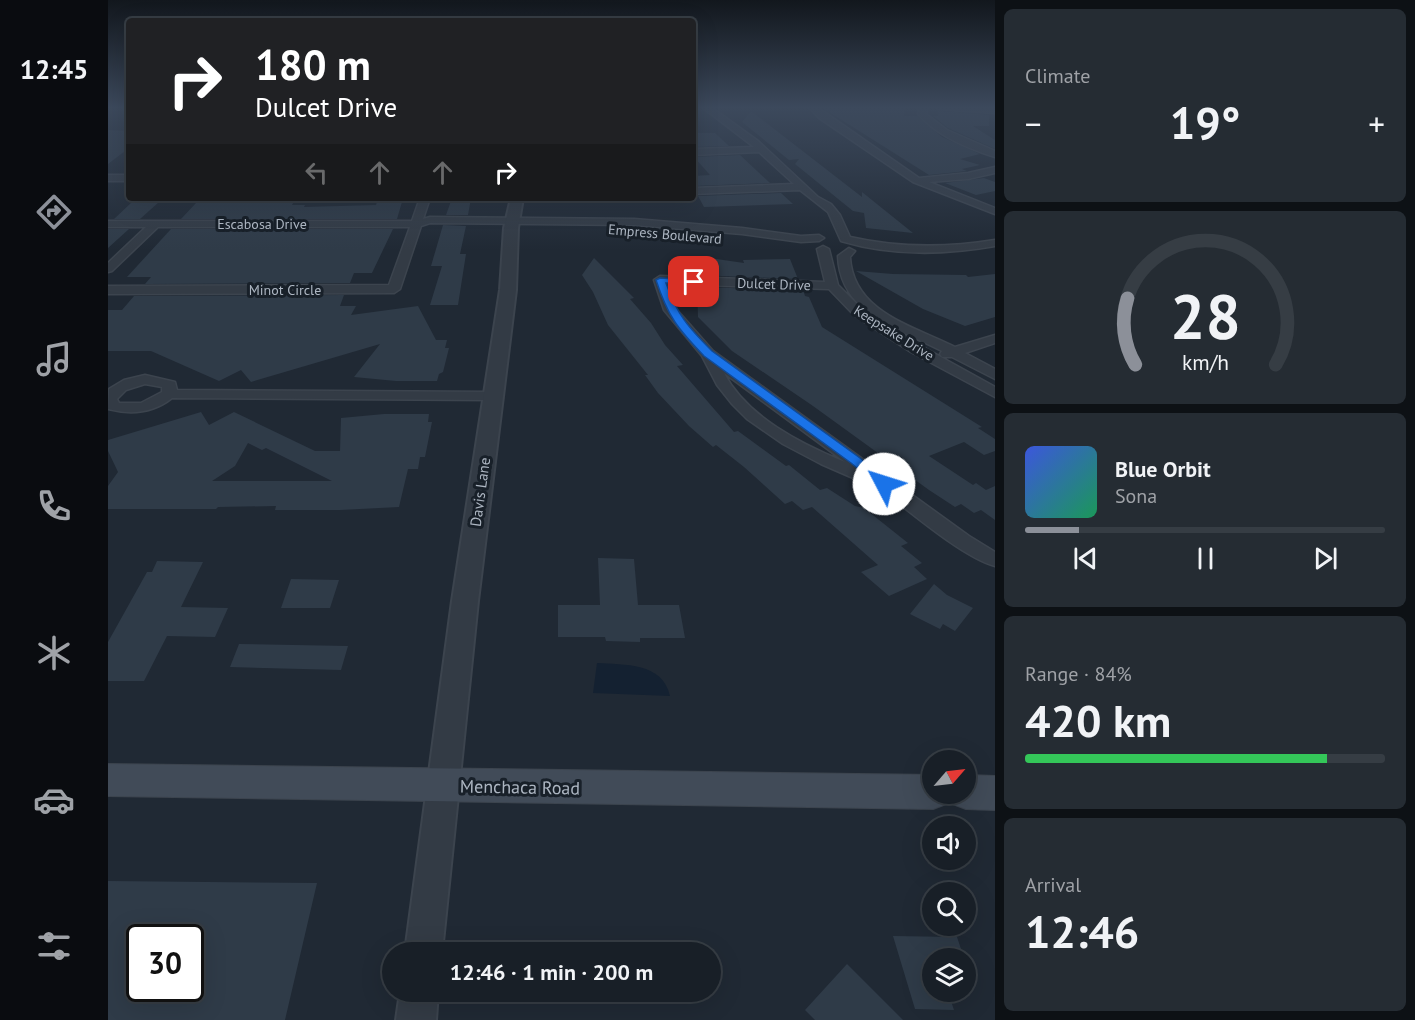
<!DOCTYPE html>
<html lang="en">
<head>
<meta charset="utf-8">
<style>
	:root { --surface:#181f27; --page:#252c33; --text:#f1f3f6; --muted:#9fa2a7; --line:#363d44; --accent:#8c9099 }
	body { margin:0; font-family:"PT Sans",sans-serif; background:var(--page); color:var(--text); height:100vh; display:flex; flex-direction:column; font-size:22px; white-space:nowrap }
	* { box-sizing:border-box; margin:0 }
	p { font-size:20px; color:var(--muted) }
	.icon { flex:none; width:33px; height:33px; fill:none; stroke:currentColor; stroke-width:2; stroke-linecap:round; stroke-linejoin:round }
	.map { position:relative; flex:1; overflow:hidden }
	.sheet { display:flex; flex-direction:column; gap:9px; padding:9px; background:#0d1115; width:420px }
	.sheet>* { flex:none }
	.top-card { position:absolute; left:18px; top:18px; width:570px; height:183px; border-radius:6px; box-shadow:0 6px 24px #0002,0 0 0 2px var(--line); background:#202124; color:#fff; overflow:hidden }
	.needle { width:39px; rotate:62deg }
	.fabs { position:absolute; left:814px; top:750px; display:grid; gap:12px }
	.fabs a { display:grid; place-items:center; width:54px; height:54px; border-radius:50%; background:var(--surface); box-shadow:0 6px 24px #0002,0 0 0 2px var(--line); font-size:30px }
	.speed { position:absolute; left:18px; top:924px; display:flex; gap:12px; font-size:30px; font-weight:700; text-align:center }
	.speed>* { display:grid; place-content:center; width:78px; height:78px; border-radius:50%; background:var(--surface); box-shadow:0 6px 24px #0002,0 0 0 2px var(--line); line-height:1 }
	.speed .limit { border:3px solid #111; border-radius:9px; background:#fff; color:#111 }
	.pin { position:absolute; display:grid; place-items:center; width:51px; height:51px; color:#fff; margin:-26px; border-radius:12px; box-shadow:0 3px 9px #0006 }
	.me { position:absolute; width:66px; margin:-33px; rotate:310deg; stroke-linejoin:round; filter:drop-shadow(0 0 4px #0008) }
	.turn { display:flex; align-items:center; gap:21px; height:126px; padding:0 30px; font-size:27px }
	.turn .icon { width:78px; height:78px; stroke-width:2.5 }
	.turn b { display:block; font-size:42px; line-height:51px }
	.lanes { display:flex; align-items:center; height:57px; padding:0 30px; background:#0003; justify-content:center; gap:30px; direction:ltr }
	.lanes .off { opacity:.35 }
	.big { font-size:45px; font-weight:700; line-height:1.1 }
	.sheet .widget { flex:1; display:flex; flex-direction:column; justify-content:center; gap:9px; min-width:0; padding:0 21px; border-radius:9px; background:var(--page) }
	.sheet .dial { align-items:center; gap:0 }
	.dial svg { height:156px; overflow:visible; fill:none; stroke:var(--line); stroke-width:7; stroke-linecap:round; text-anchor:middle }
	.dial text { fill:var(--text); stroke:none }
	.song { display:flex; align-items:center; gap:18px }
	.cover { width:72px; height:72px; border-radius:9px; background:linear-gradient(135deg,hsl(230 70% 55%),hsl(150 70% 35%)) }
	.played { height:6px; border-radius:3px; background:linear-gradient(90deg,var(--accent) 15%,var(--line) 15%) }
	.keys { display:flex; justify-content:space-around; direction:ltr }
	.heat { display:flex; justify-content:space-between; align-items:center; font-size:33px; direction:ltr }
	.charge { height:9px; border-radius:4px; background:linear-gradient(90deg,#34c759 84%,var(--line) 0) }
	.trip { position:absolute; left:274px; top:942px; width:339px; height:60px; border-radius:30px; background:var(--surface); box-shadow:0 6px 24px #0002,0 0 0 2px var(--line); font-weight:700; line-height:60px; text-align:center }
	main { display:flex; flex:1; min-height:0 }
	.dock { display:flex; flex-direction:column; width:108px; justify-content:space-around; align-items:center; background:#0a0c10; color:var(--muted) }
	.dock .icon { width:42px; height:42px }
	.dock .selected { color:var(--accent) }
	.dock b { font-size:27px; color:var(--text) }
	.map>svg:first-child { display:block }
	.water { fill:#142131 }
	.building { fill:#2f3b48; fill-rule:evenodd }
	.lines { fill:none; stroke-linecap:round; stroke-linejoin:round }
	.minor-casing { stroke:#3c444e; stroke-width:3 }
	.tertiary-casing { stroke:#3c444e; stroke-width:4 }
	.secondary-casing { stroke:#3c444e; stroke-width:2 }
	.minor { fill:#333b45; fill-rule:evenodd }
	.tertiary { fill:#333b45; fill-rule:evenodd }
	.secondary { fill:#414b58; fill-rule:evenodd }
	.route { fill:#1a73e8; stroke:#114b97; stroke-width:1.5 }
	.labels { text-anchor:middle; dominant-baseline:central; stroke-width:6; stroke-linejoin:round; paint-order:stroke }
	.far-street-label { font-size:14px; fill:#adb6c2; stroke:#182029 }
	.street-label { font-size:15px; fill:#adb6c2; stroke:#182029 }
	.near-street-label { font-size:18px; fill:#adb6c2; stroke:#182029 }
</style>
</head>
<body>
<main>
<nav class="dock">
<b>12:45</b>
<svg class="icon selected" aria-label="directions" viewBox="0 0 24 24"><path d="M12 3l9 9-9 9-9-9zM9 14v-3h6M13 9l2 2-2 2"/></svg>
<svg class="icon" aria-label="music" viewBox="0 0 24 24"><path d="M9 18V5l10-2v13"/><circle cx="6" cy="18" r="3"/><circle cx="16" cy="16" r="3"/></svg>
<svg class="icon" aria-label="phone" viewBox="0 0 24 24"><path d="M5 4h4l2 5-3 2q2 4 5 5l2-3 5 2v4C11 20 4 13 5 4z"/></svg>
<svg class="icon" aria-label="climate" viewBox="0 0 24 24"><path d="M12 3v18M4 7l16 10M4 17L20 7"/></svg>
<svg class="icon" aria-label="car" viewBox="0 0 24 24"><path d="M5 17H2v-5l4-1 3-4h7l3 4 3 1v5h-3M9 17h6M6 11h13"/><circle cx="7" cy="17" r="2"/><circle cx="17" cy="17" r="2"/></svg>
<svg class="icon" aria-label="filters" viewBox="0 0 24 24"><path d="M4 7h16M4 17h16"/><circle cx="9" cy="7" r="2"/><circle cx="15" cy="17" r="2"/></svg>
</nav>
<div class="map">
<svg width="887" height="1020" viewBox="0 0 887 1020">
	<rect width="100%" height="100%" fill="#202934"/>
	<path class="water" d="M489,663C516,665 555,662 562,696L485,693Z"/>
	<path class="building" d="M713,107H797L796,116H809L834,137L872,154L852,159L872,165L854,169L859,171L821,175Z
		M643,111L754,197V192L805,233L758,228L756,213L745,211L687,164L691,159L681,160L634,122Z
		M830,111L881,115V126H865L887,140V149L840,128L825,116H830Z
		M0,130L21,131V148L0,164Z
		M585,133H607L621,146L585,147Z
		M632,155L662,183L585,186V176L602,175L586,157Z
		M876,178L887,182V191L868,195L837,183Z
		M673,193L685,204L596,207L590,196Z
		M344,198H363L360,215H338Z
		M24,202H51L32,219H6Z
		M177,202L185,203L184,205H197L196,207L268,205L269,202H294L289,219H73L88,203Z
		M335,225L358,226L352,254H358L350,305H322L334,266H323Z
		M0,229H21L0,248Z
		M63,229H285L264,273H246L242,283L37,284L43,277H19Z
		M588,256L636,263L635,260L682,259L690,279L589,275Z
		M486,258L526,298L522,299L543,323L557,345L575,365L569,366L626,432L630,431L678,466L681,465L712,490L719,488L747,506L756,508L800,543L793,546L814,563L806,567L819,579L781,596L753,572L770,565L704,507L695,510L684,501L677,504L636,467L608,445L605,447L581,426L550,393L537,375H540L500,325L485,292L474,275Z
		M748,271L785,274L858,275L860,277L887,274V317L857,326L815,309Z
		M589,287L695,290L697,296L701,297L714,327L874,427L870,428L887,439V451L876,455L856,442L821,456L865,485L868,483L878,490L887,486V520L873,510L866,513L853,504L847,507L821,490L705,406L624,351L590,317Z
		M236,295L232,306H248L243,315L310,306L328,340H339L337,348H341L335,372L331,374L329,381H288L246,377L272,344L143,382L133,370L111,381L43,351H0V310H14L26,296Z
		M93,412L101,425L126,412L207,451H232L233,418L276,414H321L320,422H324L317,457H312L310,469H300L291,507L232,510H167L168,506L110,507L108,509H0V486L10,472L0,451V440ZM140,443L154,450L158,448L224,481H104L127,466Z
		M490,558L526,559L530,605H571L577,638H532V642L498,641L497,637H450V605H492Z
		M49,561L95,562L73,607L120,608L107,637L59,636L36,681H0V642L39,572H44Z
		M183,579L231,580L222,608H173Z
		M826,584L839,595L865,608L847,631L835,624L832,629L802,614Z
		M131,644L240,646L233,670L122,667Z
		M0,881L209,883L177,1020H0ZM32,938H82V988H32Z
		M785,936L849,937L856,958H825V992H840L846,1010L807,1009Z
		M739,964L795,1020H707L697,1010Z"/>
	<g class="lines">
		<defs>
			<path id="minor" d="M594,107H603L650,141L710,197L723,204L732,215L742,237C790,248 838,248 887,240V246C837,255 783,256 733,241L720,212L692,190L585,194V188L686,184L651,152L585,155V149L646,147Z
				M701,107H709L811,178L860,173L887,167V173L860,179L821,182L887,208V214L805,182L711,118Z
				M812,107H820L818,114L839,130L887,151V157C861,149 828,135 810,114Z
				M827,107L887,109V113L831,109Z
				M0,175H21V181H0Z
				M312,198H322L315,219L322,217L526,219L634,228L693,236L711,235L716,238L711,241L693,242L634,234L526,225L322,223L313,226L292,289L286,293L0,294V286L281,285L302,227H50L4,271L0,272V263L38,227H0V221H304Z
				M715,246L721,249L730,285L755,310L813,346L887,387V397L803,352L747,316L721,289L559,284L568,309L605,351L861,536L887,552V566C853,557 793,504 762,481H752L713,464L675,444L639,419L624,404L609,385L594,356L556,310L546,280L552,276L717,282L709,249ZM616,373L737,462C693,444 639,417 616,373Z
				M741,248L747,251L742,257C745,312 805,326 847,347L887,335V343L857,353L887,369V379L844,357H834L832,354L834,351C790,328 732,314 730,256Z
				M37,375L67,382L69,390L385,392L392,396L385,400L64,398C45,413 23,415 0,409L1,389L16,380ZM37,384L54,387V392L33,403H11L9,399L18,390Z"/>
			<path id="tertiary" d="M403,198H415L410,228L408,290L370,601L334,952H297L344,601L392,290L396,228Z
				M292,992H330L328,1020H288Z"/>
			<path id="secondary" d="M0,764L825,775V794H858V775L887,776V810L858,809L845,804L842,796L838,804L825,809L0,796Z"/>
		</defs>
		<use href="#minor" class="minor-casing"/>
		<use href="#tertiary" class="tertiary-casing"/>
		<use href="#secondary" class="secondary-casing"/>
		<use href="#minor" class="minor"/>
		<use href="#tertiary" class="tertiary"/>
		<use href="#secondary" class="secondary"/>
	</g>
	<linearGradient id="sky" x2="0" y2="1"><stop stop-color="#12171d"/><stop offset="0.43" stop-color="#3c495c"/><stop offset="1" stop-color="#3c495c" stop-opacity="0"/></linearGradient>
	<rect width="887" height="250" fill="url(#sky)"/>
	<path class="route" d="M552,278L589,280L591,282L586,284L558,283C569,315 581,328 604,351L752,458L781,481L783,484L781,487H772L743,463L596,356C570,329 560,317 548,280Z"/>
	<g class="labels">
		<g class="far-street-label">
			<text x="154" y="224">Escabosa Drive</text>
			<text transform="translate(557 234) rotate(5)">Empress Boulevard</text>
			<text transform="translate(666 284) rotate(2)">Dulcet Drive</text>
			<text x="177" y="290">Minot Circle</text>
			<text transform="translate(786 333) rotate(32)">Keepsake Drive</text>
		</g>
		<g class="street-label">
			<text transform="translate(372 492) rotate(-82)">Davis Lane</text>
		</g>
		<g class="near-street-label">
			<text transform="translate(412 787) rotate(1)">Menchaca Road</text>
		</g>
	</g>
</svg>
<div class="fabs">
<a><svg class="needle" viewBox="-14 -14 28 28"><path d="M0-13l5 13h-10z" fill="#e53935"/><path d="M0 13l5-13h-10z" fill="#9fa2a7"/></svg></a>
<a><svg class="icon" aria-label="sound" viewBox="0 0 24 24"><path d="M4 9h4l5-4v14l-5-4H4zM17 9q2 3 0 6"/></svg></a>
<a><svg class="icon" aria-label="search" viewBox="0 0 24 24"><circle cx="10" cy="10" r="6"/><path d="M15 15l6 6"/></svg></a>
<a><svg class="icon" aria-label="layers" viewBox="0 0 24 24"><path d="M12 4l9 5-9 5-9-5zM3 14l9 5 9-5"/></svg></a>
</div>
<div class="speed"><div class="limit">30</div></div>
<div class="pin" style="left:586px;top:282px;background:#d93025"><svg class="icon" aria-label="arrive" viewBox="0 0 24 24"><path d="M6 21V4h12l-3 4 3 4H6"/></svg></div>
<svg class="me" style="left:776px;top:484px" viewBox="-20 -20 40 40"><circle r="19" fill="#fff"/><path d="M0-13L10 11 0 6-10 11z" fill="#1a73e8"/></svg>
<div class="trip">12:46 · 1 min · 200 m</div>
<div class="top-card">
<div class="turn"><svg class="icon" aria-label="right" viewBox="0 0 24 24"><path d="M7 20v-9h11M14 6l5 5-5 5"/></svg><div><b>180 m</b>Dulcet Drive</div></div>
<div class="lanes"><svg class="icon off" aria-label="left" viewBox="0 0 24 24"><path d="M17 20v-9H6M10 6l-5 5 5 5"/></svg><svg class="icon off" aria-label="ahead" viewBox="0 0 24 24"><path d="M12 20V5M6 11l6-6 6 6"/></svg><svg class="icon off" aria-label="ahead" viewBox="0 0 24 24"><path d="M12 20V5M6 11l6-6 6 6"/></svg><svg class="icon" aria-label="right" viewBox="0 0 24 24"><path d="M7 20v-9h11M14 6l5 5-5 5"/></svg></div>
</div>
</div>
<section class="sheet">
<div class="widget"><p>Climate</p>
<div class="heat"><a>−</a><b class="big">19°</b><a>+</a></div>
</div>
<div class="widget dial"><svg viewBox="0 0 100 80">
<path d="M14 69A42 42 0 1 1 86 69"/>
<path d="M14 69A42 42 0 0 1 10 35" stroke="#8c9099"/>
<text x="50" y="56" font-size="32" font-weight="700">28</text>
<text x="50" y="72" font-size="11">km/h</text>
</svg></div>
<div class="widget">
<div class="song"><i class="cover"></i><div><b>Blue Orbit</b><p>Sona</p></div></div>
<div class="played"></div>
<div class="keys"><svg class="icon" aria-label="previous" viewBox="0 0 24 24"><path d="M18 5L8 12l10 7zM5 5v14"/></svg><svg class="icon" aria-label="pause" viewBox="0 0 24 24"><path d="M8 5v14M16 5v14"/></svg><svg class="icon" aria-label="next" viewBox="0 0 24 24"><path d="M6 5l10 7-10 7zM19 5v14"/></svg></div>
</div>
<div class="widget"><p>Range · 84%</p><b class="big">420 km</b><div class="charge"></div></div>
<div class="widget"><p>Arrival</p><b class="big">12:46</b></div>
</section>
</main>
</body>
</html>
